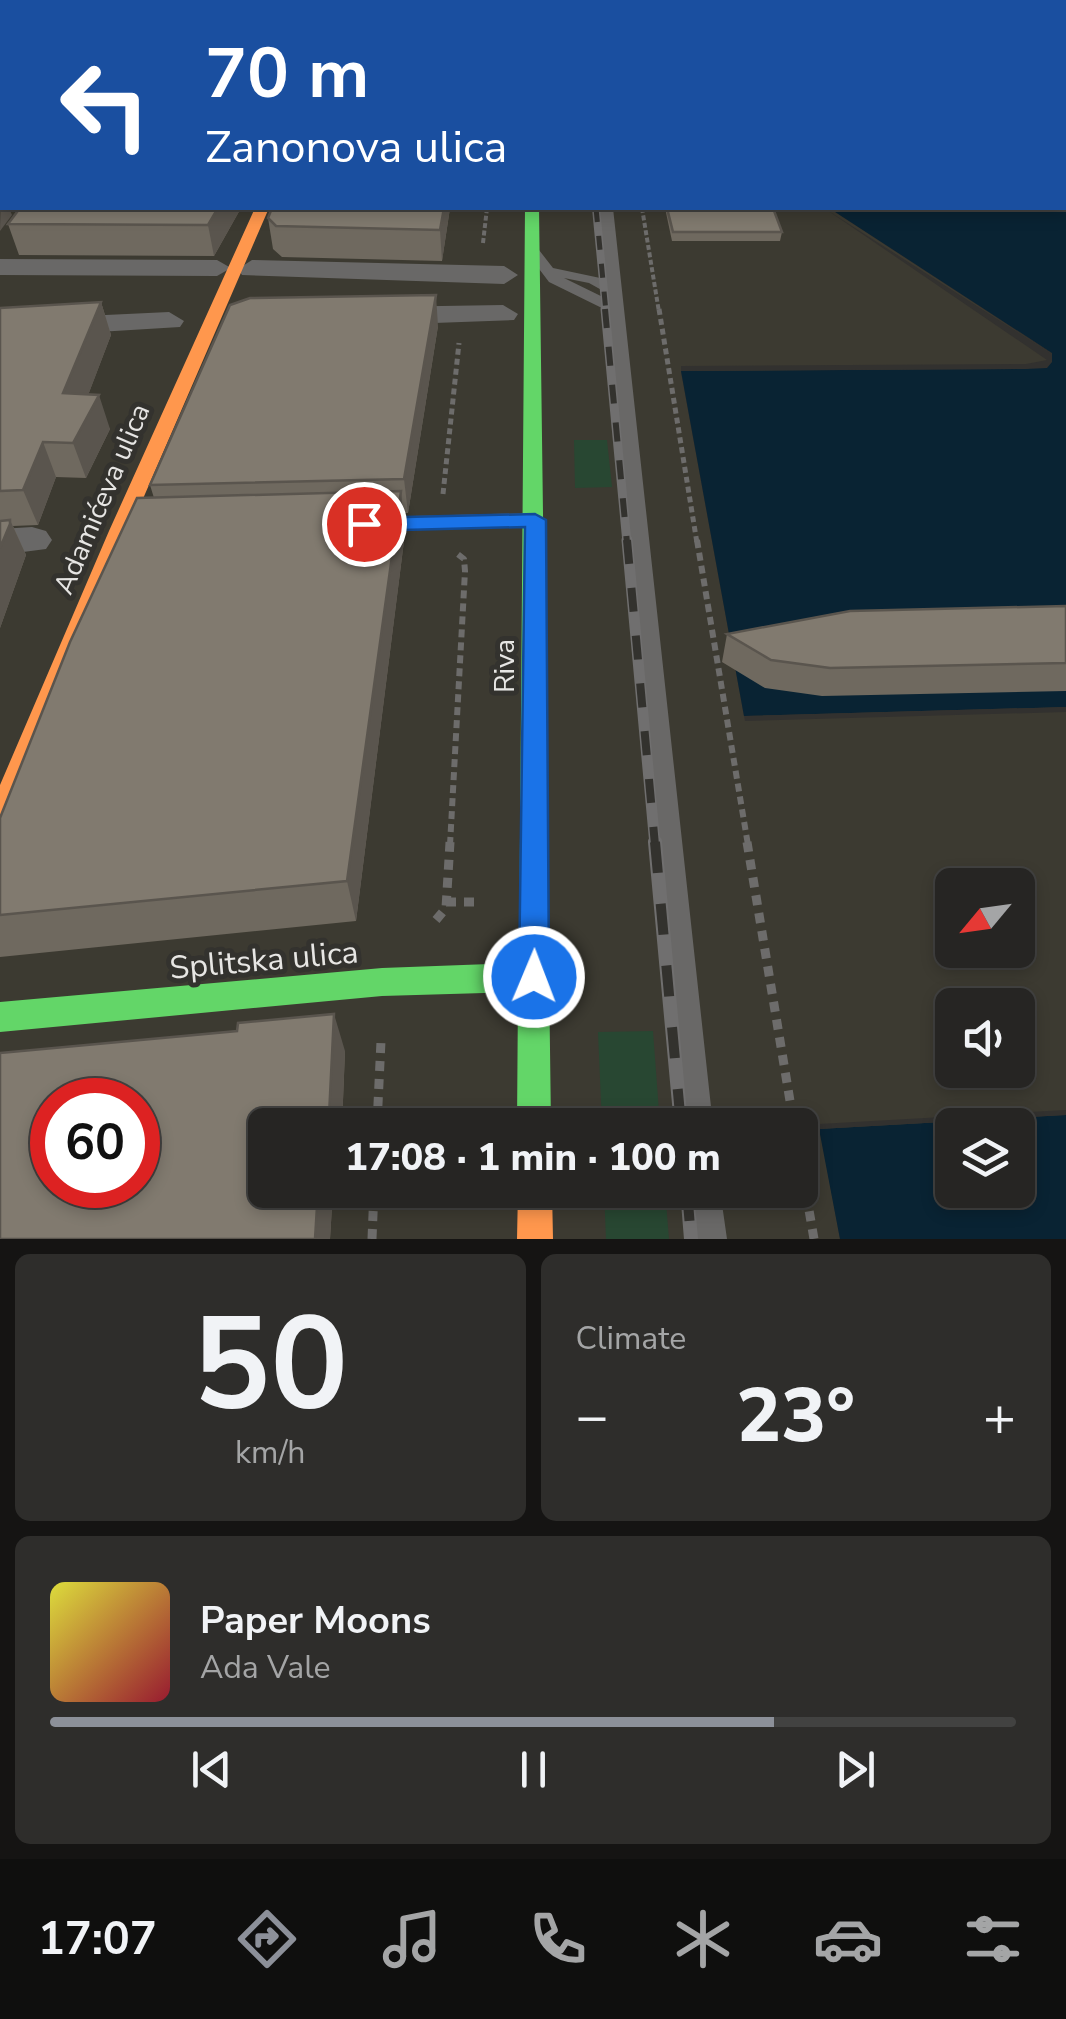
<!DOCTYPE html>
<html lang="en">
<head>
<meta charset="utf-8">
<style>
	:root { --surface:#262523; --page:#2e2d2b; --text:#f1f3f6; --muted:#a4a5a6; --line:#424241; --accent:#8c9099 }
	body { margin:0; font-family:"Nunito Sans",sans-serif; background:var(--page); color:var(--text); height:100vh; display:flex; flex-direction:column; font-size:38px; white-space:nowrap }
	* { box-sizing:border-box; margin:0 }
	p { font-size:32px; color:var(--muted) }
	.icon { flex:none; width:55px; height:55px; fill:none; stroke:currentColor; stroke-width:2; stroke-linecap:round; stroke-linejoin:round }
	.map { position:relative; height:1239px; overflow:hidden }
	.panel { display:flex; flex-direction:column; gap:15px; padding:15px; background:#151413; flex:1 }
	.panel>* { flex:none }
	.top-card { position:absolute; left:0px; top:0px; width:1068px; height:210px; box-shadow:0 5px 15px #0003,0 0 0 2px var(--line); background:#1a4fa0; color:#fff; overflow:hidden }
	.needle { width:65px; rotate:241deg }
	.buttons { position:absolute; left:935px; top:868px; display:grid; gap:20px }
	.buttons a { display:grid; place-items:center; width:100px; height:100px; border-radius:15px; background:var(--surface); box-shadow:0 5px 15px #0003,0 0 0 2px var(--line); font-size:50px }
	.speed { position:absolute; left:30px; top:1078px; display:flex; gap:20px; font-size:50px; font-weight:700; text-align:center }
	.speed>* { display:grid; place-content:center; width:130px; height:130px; border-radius:50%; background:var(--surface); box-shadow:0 5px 15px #0003,0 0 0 2px var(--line); line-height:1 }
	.speed .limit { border:15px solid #d22; background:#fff; color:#111 }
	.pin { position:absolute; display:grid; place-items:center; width:85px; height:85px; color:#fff; margin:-42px; border:5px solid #fff; border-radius:50%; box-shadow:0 2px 10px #0007 }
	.me { position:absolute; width:110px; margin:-55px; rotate:1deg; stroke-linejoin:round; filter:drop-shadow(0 0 8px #0008) }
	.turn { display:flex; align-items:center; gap:35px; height:210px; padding:0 40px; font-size:45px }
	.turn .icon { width:130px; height:130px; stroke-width:2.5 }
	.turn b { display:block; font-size:70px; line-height:85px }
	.big { font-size:75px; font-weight:800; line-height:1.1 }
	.panel .tile { flex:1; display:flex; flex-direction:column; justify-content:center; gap:15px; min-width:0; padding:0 35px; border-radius:15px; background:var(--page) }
	.panel .dial { align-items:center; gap:0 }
	.dial b { font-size:130px; line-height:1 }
	.song { display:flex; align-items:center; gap:30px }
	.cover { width:120px; height:120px; border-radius:15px; background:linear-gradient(135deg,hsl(60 70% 55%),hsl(350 70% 35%)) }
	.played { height:10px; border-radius:5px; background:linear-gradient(90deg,var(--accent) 75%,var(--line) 75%) }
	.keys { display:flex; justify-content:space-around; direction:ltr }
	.heat { display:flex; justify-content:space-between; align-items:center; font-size:55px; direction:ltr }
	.panel .tiles { flex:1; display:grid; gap:15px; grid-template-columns:1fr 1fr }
	.tile:last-child { grid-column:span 2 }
	.trip { position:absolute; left:248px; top:1108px; width:570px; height:100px; border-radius:15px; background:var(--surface); box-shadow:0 5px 15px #0003,0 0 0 2px var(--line); font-weight:800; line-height:100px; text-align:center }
	.menu { display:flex; height:160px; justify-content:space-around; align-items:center; background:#0f0f0e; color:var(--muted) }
	.menu .icon { width:70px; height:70px }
	.menu .active { color:var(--accent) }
	.menu b { font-size:45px; color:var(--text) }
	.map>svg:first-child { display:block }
	.built { fill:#3c3a31; fill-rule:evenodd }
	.green { fill:#284732 }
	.water { fill:#092333; fill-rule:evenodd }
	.pier { fill:#32312f }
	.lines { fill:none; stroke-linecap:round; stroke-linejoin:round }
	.path-far3 { stroke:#6d6c6b; stroke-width:4; stroke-dasharray:5 2.5; stroke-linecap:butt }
	.path-far2 { stroke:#6d6c6b; stroke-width:5; stroke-dasharray:6 4; stroke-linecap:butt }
	.path-far1 { stroke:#6d6c6b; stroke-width:6; stroke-dasharray:8 5; stroke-linecap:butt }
	.path { stroke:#6d6c6b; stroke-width:9; stroke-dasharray:10 8; stroke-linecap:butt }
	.lane { fill:#696867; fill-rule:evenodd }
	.street { fill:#696867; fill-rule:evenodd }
	.fast { fill:#63d668; fill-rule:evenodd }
	.slow { fill:#ff974d; fill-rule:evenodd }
	.rail-far3-casing { stroke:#706f6f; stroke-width:8 }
	.rail-far2-casing { stroke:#706f6f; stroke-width:9 }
	.rail-far1-casing { stroke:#706f6f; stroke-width:11 }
	.rail-casing { stroke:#706f6f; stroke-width:14 }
	.rail-far3 { stroke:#33322e; stroke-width:5; stroke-dasharray:14; stroke-linecap:butt }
	.rail-far2 { stroke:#33322e; stroke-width:6; stroke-dasharray:19; stroke-linecap:butt }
	.rail-far1 { stroke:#33322e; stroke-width:8; stroke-dasharray:24; stroke-linecap:butt }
	.rail { stroke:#33322e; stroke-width:10; stroke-dasharray:31; stroke-linecap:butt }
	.wall { fill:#6f695f }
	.shaded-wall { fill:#5a554e }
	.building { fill:#817a6f; stroke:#5a554e; stroke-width:2.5; fill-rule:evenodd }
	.route { fill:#1a73e8; stroke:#114b97; stroke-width:2.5 }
	.labels { text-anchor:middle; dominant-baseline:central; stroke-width:10; stroke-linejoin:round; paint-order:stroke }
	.street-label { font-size:28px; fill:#e7e6e4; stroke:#33322e }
	.near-street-label { font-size:32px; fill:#e7e6e4; stroke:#33322e }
</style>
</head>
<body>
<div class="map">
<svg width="1066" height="1239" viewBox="0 0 1066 1239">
	<rect width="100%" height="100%" fill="#32312f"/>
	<path class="built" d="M0,0H545L2,2V208H829L1052,354L1047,368L681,372L744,716L1066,707V1115L820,1130L840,1239H0ZM952,885H1018V950H952ZM952,1005H1018V1070H952ZM52,1100H138V1185H52ZM265,1125H800V1190H265Z"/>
	<path class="green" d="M574,440H607L612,487L575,488Z
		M653,1031L660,1125H602L598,1032Z
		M604,1190H665L669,1239H606Z"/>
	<path class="water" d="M1066,75V707L744,716L681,371L1026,369L1052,362V353L829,208H1065Z
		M1066,1115V1239H840L819,1129ZM952,1125H1018V1190H952Z"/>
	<path class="pier" d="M824,208L1052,354V362L1047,368L1026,369L681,371V366L1026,364L1047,360Z
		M1066,707V712L745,721L744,716Z
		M1066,1110V1115L819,1129V1124Z"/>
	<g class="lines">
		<path class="path-far3" d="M642,208L659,312
			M483,243L487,208"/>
		<path class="path-far2" d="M659,309L697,543
			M443,494L459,343"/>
		<path class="path-far1" d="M697,540L748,845
			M450,845L465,571L464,559L455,552"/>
		<path class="path" d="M747,842L794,1125
			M446,902H475
			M436,920L446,908L450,842
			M377,1125L381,1041
			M800,1158L814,1239
			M372,1239L374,1190"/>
		<path class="lane" d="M1065,57H1066V63H1065Z
			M599,208H613L713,1125H679L608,311L549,282L527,253L539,250L553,268L605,279ZM564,278L589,283L607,293V299Z
			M535,513L545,520L542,525L374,531L364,524L374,517Z
			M686,1190H720L727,1239H691Z"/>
		<path class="street" d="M1065,30H1066V42H1065Z
			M0,259L217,260L231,268L217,276L0,275Z
			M252,260L504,266L518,275L504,284L242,275L238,269Z
			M503,305L518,314L514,320L379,325L364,316L379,307Z
			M169,312L184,321L180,327L0,338V320Z
			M32,527L46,531L52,540L46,549L0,555V529Z"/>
		<path class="fast" d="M525,208H539L551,1125H517L518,992L382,996L0,1032V1002L382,968L519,963Z"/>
		<path class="slow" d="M255,208H269L129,531L13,816L9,824L0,827V785L109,531Z
			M518,1190H552L553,1239H517Z"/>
		<defs>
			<path id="rail-far3" d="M596,208L606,312"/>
			<path id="rail-far2" d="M605,309L627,543"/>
			<path id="rail-far1" d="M627,540L655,845"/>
			<path id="rail" d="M655,842L681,1125
				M687,1190L691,1239"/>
		</defs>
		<use href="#rail-far3" class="rail-far3-casing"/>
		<use href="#rail-far2" class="rail-far2-casing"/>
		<use href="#rail-far1" class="rail-far1-casing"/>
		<use href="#rail" class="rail-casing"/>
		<use href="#rail-far3" class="rail-far3"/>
		<use href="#rail-far2" class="rail-far2"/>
		<use href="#rail-far1" class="rail-far1"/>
		<use href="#rail" class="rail"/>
	</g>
	<path class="wall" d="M20,208H241L214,256L19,255L8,224Z
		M272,208H450L442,261L282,257L273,249L268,218Z
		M665,208H773L782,232L780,241H672Z
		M101,302L111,335L88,395L110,429L86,478L56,477L38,525L13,526L26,555L0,628V308Z
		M438,326L408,513H403L405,533L356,921L0,957V818L154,498L150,485Z
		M1066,606V691L822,696L765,688L722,662L727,634Z
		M345,1051L342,1125H265V1190H333L330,1239L3,1053Z"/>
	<path class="shaded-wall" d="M2,140V181L0,184V143Z
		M1,185L2,189V208H9L12,215L0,231Z
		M218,208H241L214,256L208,225Z
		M444,208H450L442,261L440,230Z
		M436,295L438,326L408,513L404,479Z
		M101,302L111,335L76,427L63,393Z
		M99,395L110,429L86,478L73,443Z
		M43,442L56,477L38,525L23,490Z
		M401,491L405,533L356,921L347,881Z
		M10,520L26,555L0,628V548Z
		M334,1014L345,1051L342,1125H332L329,1116Z
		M318,1190H333L330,1239H315Z"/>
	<path class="building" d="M0,0H477V2H2V140L0,143Z
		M554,0H1066V8L1065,2H554Z
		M20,208H218L208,225L8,224Z
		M272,208H444L440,230L276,226L268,218Z
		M667,208H773L782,232H673Z
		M436,295L404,479L150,485L230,305L250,298Z
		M101,302L63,393L99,395L73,443L43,442L23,490L0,491V308Z
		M401,491L347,881L0,915V818L70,642L137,498Z
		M10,520V524L0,548V521Z
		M1066,606V663L830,668L771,660L727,634L850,611Z
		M334,1014L329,1116L323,1117V1125H265V1190H318L315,1239H0V1053L237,1031L238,1023ZM52,1100H138V1185H52Z"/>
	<path class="route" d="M535,514L546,520L549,977L545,987L534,991L523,987L519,977L525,527L364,531L354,524L364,518Z"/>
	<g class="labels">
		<g class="street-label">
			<text transform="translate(102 499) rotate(-67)">Adamićeva ulica</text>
			<text transform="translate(505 666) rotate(-90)">Riva</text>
		</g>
		<g class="near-street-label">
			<text transform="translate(264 960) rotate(-5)">Splitska ulica</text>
		</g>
	</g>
</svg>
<div class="buttons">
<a><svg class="needle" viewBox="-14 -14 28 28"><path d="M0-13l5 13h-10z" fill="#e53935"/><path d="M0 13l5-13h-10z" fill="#a4a5a6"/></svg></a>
<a><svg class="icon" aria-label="sound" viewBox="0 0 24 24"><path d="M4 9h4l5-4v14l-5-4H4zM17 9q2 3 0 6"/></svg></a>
<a><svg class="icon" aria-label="layers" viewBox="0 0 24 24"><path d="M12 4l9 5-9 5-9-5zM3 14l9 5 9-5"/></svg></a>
</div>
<div class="speed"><div class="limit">60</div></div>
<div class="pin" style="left:364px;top:524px;background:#d93025"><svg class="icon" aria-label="arrive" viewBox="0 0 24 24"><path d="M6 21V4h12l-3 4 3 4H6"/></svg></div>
<svg class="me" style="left:534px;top:977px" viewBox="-20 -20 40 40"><circle r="17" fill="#1a73e8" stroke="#fff" stroke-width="3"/><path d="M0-11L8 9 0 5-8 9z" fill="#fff"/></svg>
<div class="trip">17:08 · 1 min · 100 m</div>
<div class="top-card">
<div class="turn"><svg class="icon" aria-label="left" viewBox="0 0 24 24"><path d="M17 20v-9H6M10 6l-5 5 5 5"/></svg><div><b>70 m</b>Zanonova ulica</div></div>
</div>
</div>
<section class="panel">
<div class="tiles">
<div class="tile dial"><b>50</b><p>km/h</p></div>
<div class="tile"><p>Climate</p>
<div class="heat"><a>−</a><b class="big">23°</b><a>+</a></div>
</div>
<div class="tile">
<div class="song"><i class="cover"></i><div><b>Paper Moons</b><p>Ada Vale</p></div></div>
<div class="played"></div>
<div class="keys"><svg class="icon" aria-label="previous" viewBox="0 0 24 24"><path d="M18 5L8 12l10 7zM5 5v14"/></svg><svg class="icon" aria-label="pause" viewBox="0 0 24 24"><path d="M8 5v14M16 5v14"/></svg><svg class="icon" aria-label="next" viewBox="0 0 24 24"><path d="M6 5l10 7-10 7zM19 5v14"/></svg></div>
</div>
</div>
</section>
<nav class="menu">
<b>17:07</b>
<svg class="icon active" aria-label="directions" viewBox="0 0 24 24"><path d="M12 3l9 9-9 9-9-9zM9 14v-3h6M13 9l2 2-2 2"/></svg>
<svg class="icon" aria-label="music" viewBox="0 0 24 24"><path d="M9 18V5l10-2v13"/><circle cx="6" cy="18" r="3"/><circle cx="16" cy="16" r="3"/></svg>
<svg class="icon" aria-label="phone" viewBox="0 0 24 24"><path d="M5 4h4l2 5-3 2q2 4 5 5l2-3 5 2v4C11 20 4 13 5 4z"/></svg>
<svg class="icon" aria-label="climate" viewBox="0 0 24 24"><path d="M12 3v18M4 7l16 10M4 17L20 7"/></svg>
<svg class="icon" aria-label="car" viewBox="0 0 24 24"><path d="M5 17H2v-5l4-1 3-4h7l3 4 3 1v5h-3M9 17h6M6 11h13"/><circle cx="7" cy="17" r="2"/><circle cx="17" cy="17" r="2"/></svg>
<svg class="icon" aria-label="filters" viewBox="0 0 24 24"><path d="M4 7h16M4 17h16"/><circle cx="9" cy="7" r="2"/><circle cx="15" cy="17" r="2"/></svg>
</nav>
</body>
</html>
